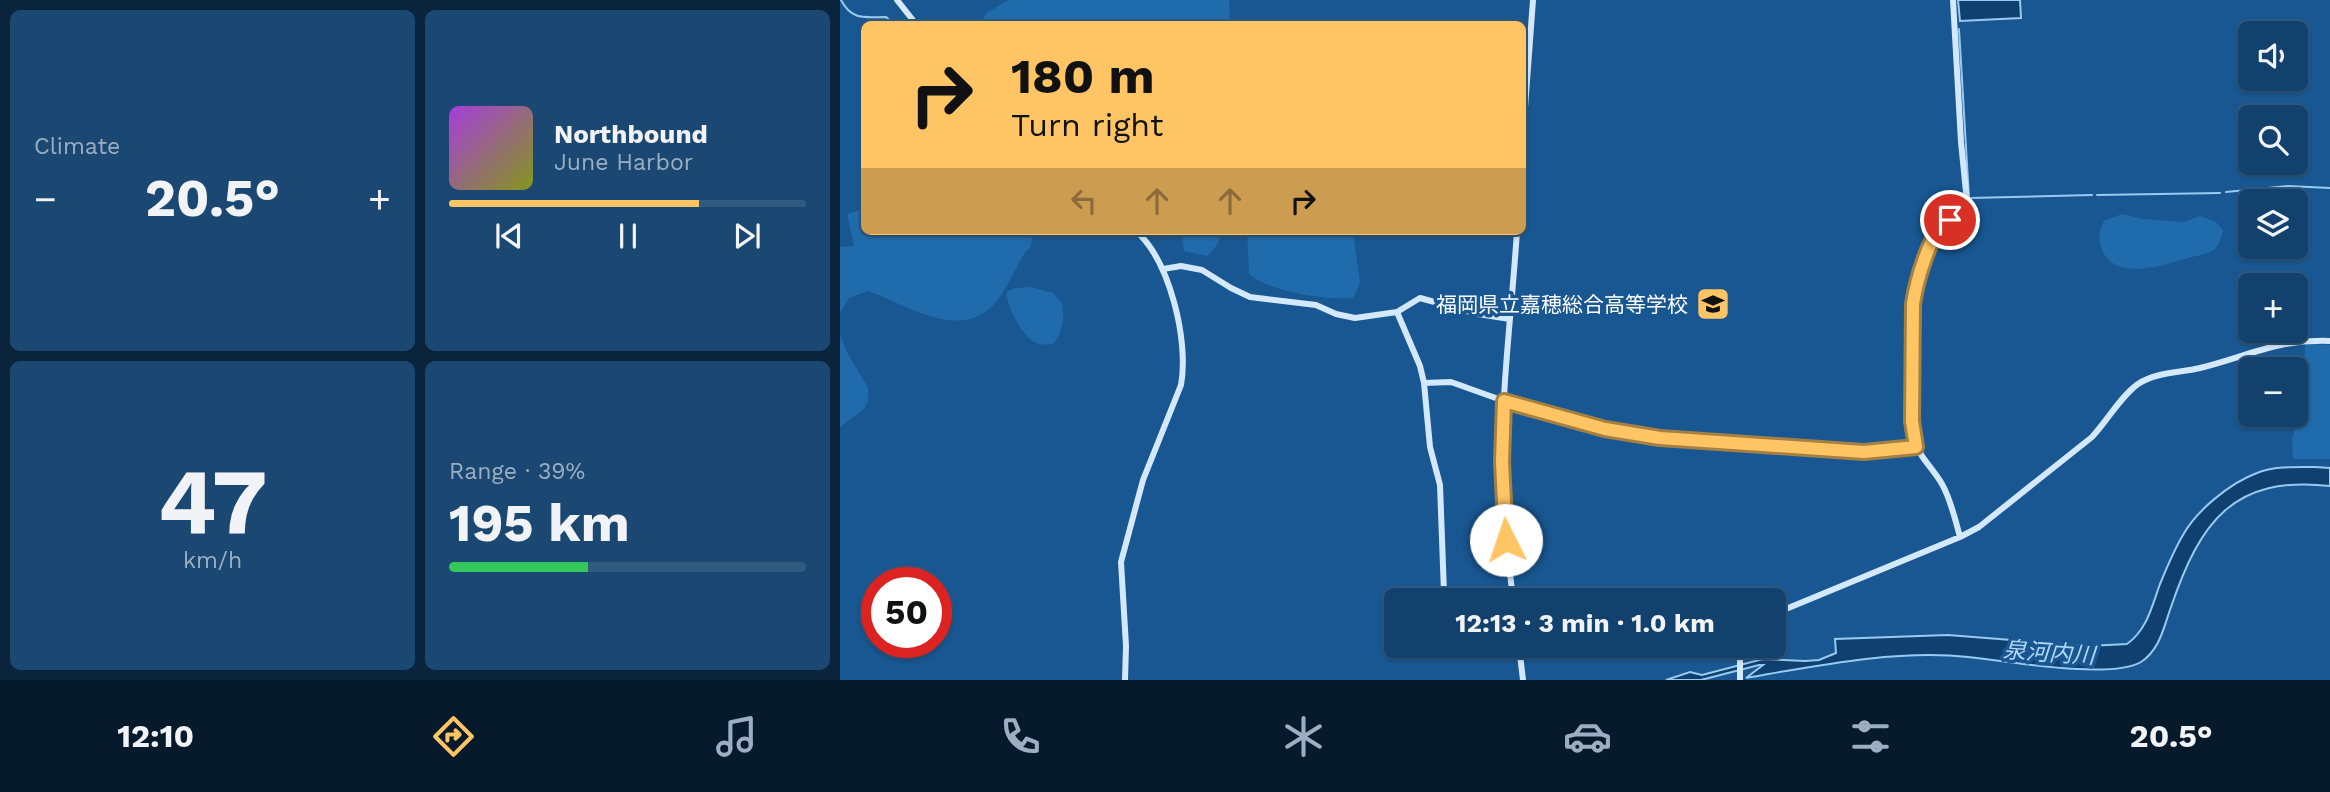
<!DOCTYPE html>
<html lang="en">
<head>
<meta charset="utf-8">
<style>
	:root { --surface:#12416d; --page:#1b4872; --text:#f1f3f6; --muted:#9cafc2; --line:#315a80; --accent:#ffc565 }
	body { margin:0; font-family:"Work Sans","Noto Sans JP",sans-serif; background:var(--page); color:var(--text); height:100vh; display:flex; flex-direction:column; font-size:26px; white-space:nowrap }
	* { box-sizing:border-box; margin:0 }
	p { font-size:23px; color:var(--muted) }
	.icon { flex:none; width:38px; height:38px; fill:none; stroke:currentColor; stroke-width:2; stroke-linecap:round; stroke-linejoin:round }
	.map { position:relative; flex:1; overflow:hidden }
	.details { display:flex; flex-direction:column; gap:10px; padding:10px; background:#0a243c; width:840px }
	.details>* { flex:none }
	.hud { position:absolute; left:21px; top:21px; width:665px; height:214px; border-radius:10px; box-shadow:0 2px 5px #0004,0 0 0 2px var(--line); background:#ffc565; color:#111; overflow:hidden }
	.buttons { position:absolute; left:1398px; top:21px; display:grid; gap:14px }
	.buttons a { display:grid; place-items:center; width:70px; height:70px; border-radius:10px; background:var(--surface); box-shadow:0 2px 5px #0004,0 0 0 2px var(--line); font-size:35px }
	.speed { position:absolute; left:21px; top:567px; display:flex; gap:14px; font-size:35px; font-weight:700; text-align:center }
	.speed>* { display:grid; place-content:center; width:91px; height:91px; border-radius:50%; background:var(--surface); box-shadow:0 2px 5px #0004,0 0 0 2px var(--line); line-height:1 }
	.speed .limit { border:10px solid #d22; background:#fff; color:#111 }
	.pin { position:absolute; display:grid; place-items:center; width:60px; height:60px; color:#fff; margin:-30px; border:4px solid #fff; border-radius:50%; box-shadow:0 2px 7px #0007 }
	.me { position:absolute; width:77px; margin:-38px; rotate:356deg; stroke-linejoin:round; filter:drop-shadow(0 0 5px #0008) }
	.turn { display:flex; align-items:center; gap:24px; height:147px; padding:0 35px; font-size:32px }
	.turn .icon { width:91px; height:91px; stroke-width:2.5 }
	.turn b { display:block; font-size:49px; line-height:60px }
	.lanes { display:flex; align-items:center; height:66px; padding:0 35px; background:#0003; justify-content:center; gap:35px; direction:ltr }
	.lanes .off { opacity:.35 }
	.big { font-size:52px; font-weight:700; line-height:1.1 }
	.details .widget { flex:1; display:flex; flex-direction:column; justify-content:center; gap:10px; min-width:0; padding:0 24px; border-radius:10px; background:var(--page) }
	.details .dial { align-items:center; gap:0 }
	.dial b { font-size:91px; line-height:1 }
	.song { display:flex; align-items:center; gap:21px }
	.cover { width:84px; height:84px; border-radius:10px; background:linear-gradient(135deg,hsl(280 70% 55%),hsl(70 70% 35%)) }
	.played { height:7px; border-radius:4px; background:linear-gradient(90deg,var(--accent) 70%,var(--line) 70%) }
	.keys { display:flex; justify-content:space-around; direction:ltr }
	.heat { display:flex; justify-content:space-between; align-items:center; font-size:38px; direction:ltr }
	.charge { height:10px; border-radius:5px; background:linear-gradient(90deg,#34c759 39%,var(--line) 0) }
	.details .tiles { flex:1; display:grid; gap:10px; grid-template-columns:repeat(2,1fr) }
	.trip { position:absolute; left:544px; top:588px; width:402px; height:70px; border-radius:10px; background:var(--surface); box-shadow:0 2px 5px #0004,0 0 0 2px var(--line); font-weight:700; line-height:70px; text-align:center }
	.tab-bar { display:flex; height:112px; justify-content:space-around; align-items:center; background:#071a2c; color:var(--muted) }
	.tab-bar .icon { width:49px; height:49px }
	.tab-bar .selected { color:var(--accent) }
	.tab-bar b { font-size:32px; color:var(--text) }
	main { display:flex; flex:1; min-height:0 }
	.map>svg:first-child { display:block }
	.green { fill:#206bab }
	.water { fill:#0f406f; stroke:#99caf2; stroke-width:2 }
	.lines { fill:none; stroke-linecap:round; stroke-linejoin:round }
	.stream { stroke:#99caf2; stroke-width:2 }
	.secondary { stroke:#d4e8fb; stroke-width:6 }
	.route-casing { stroke:#a68042; stroke-width:18 }
	.route { stroke:#ffc565; stroke-width:12 }
	.labels { text-anchor:middle; dominant-baseline:central; stroke-width:7; stroke-linejoin:round; paint-order:stroke }
	.poi-label { font-size:21px; fill:#fff; stroke:#185791; text-anchor:end }
	.water-label { font-size:23px; font-style:italic; fill:#b3d8f7; stroke:#185791 }
</style>
</head>
<body>
<main>
<section class="details">
<div class="tiles">
<div class="widget"><p>Climate</p>
<div class="heat"><a>−</a><b class="big">20.5°</b><a>+</a></div>
</div>
<div class="widget">
<div class="song"><i class="cover"></i><div><b>Northbound</b><p>June Harbor</p></div></div>
<div class="played"></div>
<div class="keys"><svg class="icon" aria-label="previous" viewBox="0 0 24 24"><path d="M18 5L8 12l10 7zM5 5v14"/></svg><svg class="icon" aria-label="pause" viewBox="0 0 24 24"><path d="M8 5v14M16 5v14"/></svg><svg class="icon" aria-label="next" viewBox="0 0 24 24"><path d="M6 5l10 7-10 7zM19 5v14"/></svg></div>
</div>
<div class="widget dial"><b>47</b><p>km/h</p></div>
<div class="widget"><p>Range · 39%</p><b class="big">195 km</b><div class="charge"></div></div>
</div>
</section>
<div class="map">
<svg width="1490" height="680" viewBox="0 0 1490 680">
	<rect width="100%" height="100%" fill="#185791"/>
	<path class="green" d="M169,0H389L390,24H142L146,13Z
		M24,209V231H186L192,239L190,248L185,252C177,266 170,282 161,295C127,347 70,306 28,291L9,298L0,313V247L14,246L7,214Z
		M1282,214L1303,219L1344,222L1360,216L1376,222L1383,230C1381,237 1380,245 1374,250C1368,254 1355,256 1348,258C1325,265 1277,281 1263,252C1258,241 1258,232 1264,221Z
		M341,231H380C382,242 374,249 367,256L344,251Z
		M407,231H513L520,283L513,298C488,301 428,291 409,274Z
		M190,287L213,293L222,303C225,318 223,333 213,344C208,345 201,345 196,343C183,338 165,304 167,292L175,288Z
		M0,335L8,354L28,388V401L24,409L0,427Z
		M1465,344L1490,345V459H1453L1452,441L1465,382Z"/>
	<path class="water" d="M1118,0H1180L1181,18L1120,21Z
		M1475,467L1490,468V486C1393,475 1360,522 1331,607C1324,626 1320,650 1301,662C1270,680 1167,661 1128,657C1058,649 975,666 906,678L923,665H919L861,680H826L850,672L862,675L923,659L965,661L979,660L996,653L995,639L1108,635L1248,646L1287,644C1307,630 1312,606 1320,584C1327,567 1334,550 1343,535C1357,510 1390,483 1417,473C1434,466 1457,467 1475,467Z"/>
	<g class="lines">
		<path class="stream" d="M1,0C12,21 25,17 46,17L54,24
			M1119,29L1129,198L1252,195
			M1386,192L1448,186L1490,188
			M1257,195L1380,193"/>
		<path class="secondary" d="M57,0L76,24
			M1113,0L1121,142L1130,232
			M682,148L693,0
			M323,269L341,266L362,270L391,288L410,297L476,305L496,314L515,318L557,312L580,298L638,314L670,319
			M557,312L580,366L584,383L590,447L600,485L604,593
			M584,383L611,382L678,406L765,429L819,438L1024,452L1076,447
			M1120,537C1115,519 1111,500 1102,484C1092,467 1078,456 1073,437V304C1076,287 1090,229 1106,221C1112,218 1121,218 1128,217
			M673,600C668,554 662,508 662,461C662,384 672,308 677,231
			M934,614L1120,537L1139,527L1252,437C1267,421 1281,396 1298,384C1316,372 1339,373 1360,368C1408,356 1437,339 1490,341
			M679,646L683,680
			M285,680L286,646L281,562L303,480L341,385C349,341 330,261 296,231
			M900,680V646"/>
	</g>
	<g class="lines">
		<defs>
			<path id="route" d="M666,540L662,462L664,401L765,429L820,438L1024,452L1076,447L1072,421L1073,304C1076,284 1090,228 1110,220"/>
		</defs>
		<use href="#route" class="route-casing"/>
		<use href="#route" class="route"/>
	</g>
	<defs>
		<symbol id="school-square" viewBox="-11 -11 22 22"><rect x="-9" y="-9" width="18" height="18" rx="4" fill="#ffc565" stroke="#185791"/><path d="M0-5L7-2L0 1L-7-2ZM-4 1L0 2.5L4 1V4Q0 6-4 4Z" fill="#111"/></symbol>
	</defs>
	<g fill-rule="evenodd">
		<use href="#school-square" x="854" y="285" width="38" height="38"/>
	</g>
	<g class="labels">
		<g class="poi-label">
			<text x="848" y="304">福岡県立嘉穂総合高等学校</text>
		</g>
		<g class="water-label">
			<text transform="translate(1209 653) rotate(4)">泉河内川</text>
		</g>
	</g>
</svg>
<div class="buttons">
<a><svg class="icon" aria-label="sound" viewBox="0 0 24 24"><path d="M4 9h4l5-4v14l-5-4H4zM17 9q2 3 0 6"/></svg></a>
<a><svg class="icon" aria-label="search" viewBox="0 0 24 24"><circle cx="10" cy="10" r="6"/><path d="M15 15l6 6"/></svg></a>
<a><svg class="icon" aria-label="layers" viewBox="0 0 24 24"><path d="M12 4l9 5-9 5-9-5zM3 14l9 5 9-5"/></svg></a>
<a>+</a>
<a>−</a>
</div>
<div class="speed"><div class="limit">50</div></div>
<div class="pin" style="left:1110px;top:220px;background:#d93025"><svg class="icon" aria-label="arrive" viewBox="0 0 24 24"><path d="M6 21V4h12l-3 4 3 4H6"/></svg></div>
<svg class="me" style="left:666px;top:540px" viewBox="-20 -20 40 40"><circle r="19" fill="#fff"/><path d="M0-13L10 11 0 6-10 11z" fill="#ffc565"/></svg>
<div class="trip">12:13 · 3 min · 1.0 km</div>
<div class="hud">
<div class="turn"><svg class="icon" aria-label="right" viewBox="0 0 24 24"><path d="M7 20v-9h11M14 6l5 5-5 5"/></svg><div><b>180 m</b>Turn right</div></div>
<div class="lanes"><svg class="icon off" aria-label="left" viewBox="0 0 24 24"><path d="M17 20v-9H6M10 6l-5 5 5 5"/></svg><svg class="icon off" aria-label="ahead" viewBox="0 0 24 24"><path d="M12 20V5M6 11l6-6 6 6"/></svg><svg class="icon off" aria-label="ahead" viewBox="0 0 24 24"><path d="M12 20V5M6 11l6-6 6 6"/></svg><svg class="icon" aria-label="right" viewBox="0 0 24 24"><path d="M7 20v-9h11M14 6l5 5-5 5"/></svg></div>
</div>
</div>
</main>
<nav class="tab-bar">
<b>12:10</b>
<svg class="icon selected" aria-label="directions" viewBox="0 0 24 24"><path d="M12 3l9 9-9 9-9-9zM9 14v-3h6M13 9l2 2-2 2"/></svg>
<svg class="icon" aria-label="music" viewBox="0 0 24 24"><path d="M9 18V5l10-2v13"/><circle cx="6" cy="18" r="3"/><circle cx="16" cy="16" r="3"/></svg>
<svg class="icon" aria-label="phone" viewBox="0 0 24 24"><path d="M5 4h4l2 5-3 2q2 4 5 5l2-3 5 2v4C11 20 4 13 5 4z"/></svg>
<svg class="icon" aria-label="climate" viewBox="0 0 24 24"><path d="M12 3v18M4 7l16 10M4 17L20 7"/></svg>
<svg class="icon" aria-label="car" viewBox="0 0 24 24"><path d="M5 17H2v-5l4-1 3-4h7l3 4 3 1v5h-3M9 17h6M6 11h13"/><circle cx="7" cy="17" r="2"/><circle cx="17" cy="17" r="2"/></svg>
<svg class="icon" aria-label="filters" viewBox="0 0 24 24"><path d="M4 7h16M4 17h16"/><circle cx="9" cy="7" r="2"/><circle cx="15" cy="17" r="2"/></svg>
<b>20.5°</b>
</nav>
</body>
</html>
